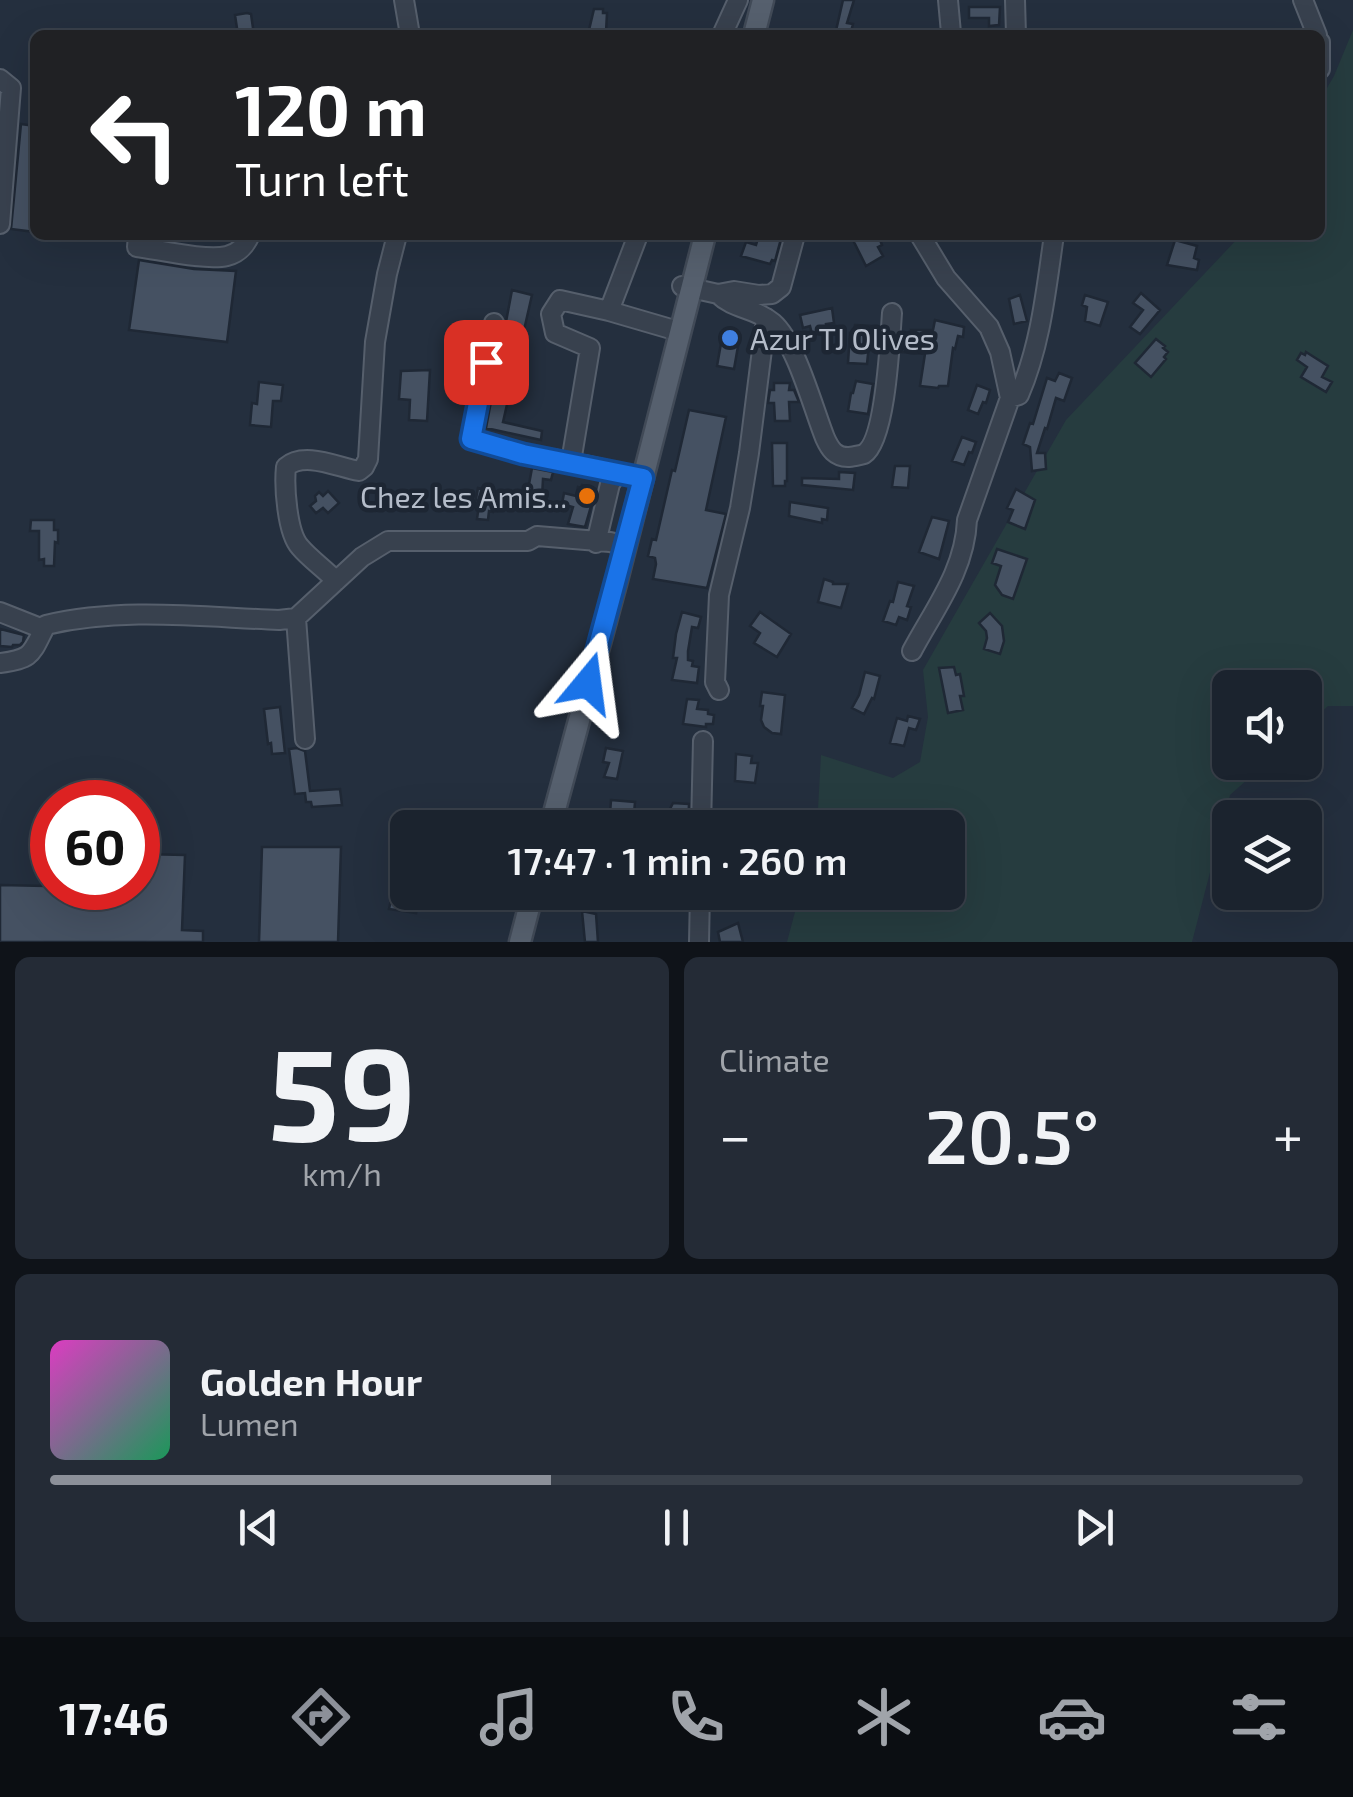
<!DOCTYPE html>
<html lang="en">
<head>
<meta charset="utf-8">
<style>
	:root { --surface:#1b232e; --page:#242b36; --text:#f1f3f6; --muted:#a0a4aa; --line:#39404a; --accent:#8c9099 }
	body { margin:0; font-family:"Exo 2",sans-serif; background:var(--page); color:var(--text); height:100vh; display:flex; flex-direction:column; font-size:38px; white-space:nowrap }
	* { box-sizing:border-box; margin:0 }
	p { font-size:32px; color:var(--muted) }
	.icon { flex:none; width:55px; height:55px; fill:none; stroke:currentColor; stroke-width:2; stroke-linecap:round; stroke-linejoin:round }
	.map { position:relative; height:942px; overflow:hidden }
	.panel { display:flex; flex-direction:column; gap:15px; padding:15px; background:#0f1319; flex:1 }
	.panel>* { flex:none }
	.banner { position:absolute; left:30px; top:30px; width:1295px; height:210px; border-radius:15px; box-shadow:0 10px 40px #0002,0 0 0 2px var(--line); background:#202124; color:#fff; overflow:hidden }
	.controls { position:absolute; left:1212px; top:670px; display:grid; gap:20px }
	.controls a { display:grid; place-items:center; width:110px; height:110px; border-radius:15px; background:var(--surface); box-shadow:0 10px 40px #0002,0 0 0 2px var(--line); font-size:50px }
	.speed { position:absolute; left:30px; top:780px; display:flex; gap:20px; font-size:50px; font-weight:700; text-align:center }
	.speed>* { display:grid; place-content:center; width:130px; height:130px; border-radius:50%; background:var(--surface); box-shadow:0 10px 40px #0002,0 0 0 2px var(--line); line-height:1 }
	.speed .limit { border:15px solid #d22; background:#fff; color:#111 }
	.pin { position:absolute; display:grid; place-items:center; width:85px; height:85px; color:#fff; margin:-42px; border-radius:20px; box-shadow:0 5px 15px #0006 }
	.me { position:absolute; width:110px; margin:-55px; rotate:16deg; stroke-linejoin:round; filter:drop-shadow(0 0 8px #0008) }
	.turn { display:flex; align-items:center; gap:35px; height:210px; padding:0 40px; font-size:45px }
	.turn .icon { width:130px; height:130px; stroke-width:2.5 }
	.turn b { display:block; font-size:70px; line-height:85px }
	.big { font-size:75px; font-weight:600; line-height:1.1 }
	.panel .tile { flex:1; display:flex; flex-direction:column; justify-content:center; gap:15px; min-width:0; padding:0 35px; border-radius:15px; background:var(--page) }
	.panel .dial { align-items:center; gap:0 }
	.dial b { font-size:130px; line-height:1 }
	.song { display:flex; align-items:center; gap:30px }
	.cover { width:120px; height:120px; border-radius:15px; background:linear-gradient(135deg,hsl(310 70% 55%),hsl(150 70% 35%)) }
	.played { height:10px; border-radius:5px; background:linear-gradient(90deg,var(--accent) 40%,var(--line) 40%) }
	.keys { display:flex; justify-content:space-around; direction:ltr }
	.heat { display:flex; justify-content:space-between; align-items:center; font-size:55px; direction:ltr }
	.panel .tiles { flex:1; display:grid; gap:15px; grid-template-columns:1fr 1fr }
	.tile:last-child { grid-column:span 2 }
	.trip { position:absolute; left:390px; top:810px; width:575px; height:100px; border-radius:15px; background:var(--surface); box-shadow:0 10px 40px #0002,0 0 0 2px var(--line); font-weight:600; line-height:100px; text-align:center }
	.tab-bar { display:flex; height:160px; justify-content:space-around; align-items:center; background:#0b0e12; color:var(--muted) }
	.tab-bar .icon { width:70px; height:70px }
	.tab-bar .active { color:var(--accent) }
	.tab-bar b { font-size:45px; color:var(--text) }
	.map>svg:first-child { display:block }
	.green { fill:#263c3f }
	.building { fill:#455162; stroke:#1f2835; stroke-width:2.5 }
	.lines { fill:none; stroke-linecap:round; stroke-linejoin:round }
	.minor-casing { stroke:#565f6c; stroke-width:22 }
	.major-casing { stroke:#414a57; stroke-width:25 }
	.minor { stroke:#38414e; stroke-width:18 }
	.major { stroke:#56606e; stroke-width:20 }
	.route-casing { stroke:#114b97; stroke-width:25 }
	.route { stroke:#1a73e8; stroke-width:18 }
	.shop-dot { fill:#3f7fe0; stroke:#1d2633; stroke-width:4 }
	.food-dot { fill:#e8710a; stroke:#1d2633; stroke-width:4 }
	.labels { text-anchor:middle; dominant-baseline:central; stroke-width:9; stroke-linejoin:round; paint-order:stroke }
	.poi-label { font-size:30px; fill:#b4bcc9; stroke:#1d2633; text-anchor:start }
</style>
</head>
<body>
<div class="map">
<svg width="1353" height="942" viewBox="0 0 1353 942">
	<rect width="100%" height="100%" fill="#242f3e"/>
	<path class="green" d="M1353,30V706H1328L1305,727V688H1230V762L1266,763L1230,795L1192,942H787L800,893L948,892V828L817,827L821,755L893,778L920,762L928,717L923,670L1066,420L1241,235H1320V100L1334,76Z"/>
	<path class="building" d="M843,0H854L847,23L853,24L850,35H835Z
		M969,7H1000L999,25L989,26V18H969Z
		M594,9H603V13H607L606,32L589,30Z
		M247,13L251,14L254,35H238L235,15Z
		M21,124L35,126V232L11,229Z
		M759,235H782L775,261L772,260L770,264L741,256L746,242L756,245Z
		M866,235H878L882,245L878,247L883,256L866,266L854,242Z
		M1175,240L1197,246L1194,258L1199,260L1197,270L1167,265Z
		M139,260L194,269L236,271L227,342L129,330Z
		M512,290L532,295L503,422L542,431L541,440L486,428Z
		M1141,293L1160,310L1140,334L1130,327L1143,310L1133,303Z
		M1020,295L1027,321L1014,324L1009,299Z
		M1085,295L1108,302L1100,326L1085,321L1087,307L1082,305Z
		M832,308L834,323L826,324L827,331L812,334L810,326L803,328L800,315Z
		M935,320L964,327L963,337L958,336L955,349L953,348L948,386H939L938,388L920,386L925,354L902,352L903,340L912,341L911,330H933Z
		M855,325L871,326L867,364L848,363L850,333H854Z
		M723,332L740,335L734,369L717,366Z
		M1156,339L1165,346L1163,348L1168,352L1164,357L1166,359L1151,377L1135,363Z
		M1306,352L1328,366L1322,377L1332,382L1326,392L1301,377L1307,367L1297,360L1301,353L1305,355Z
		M430,370L427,421L409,420L410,400L399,399L401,371Z
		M1059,373L1072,378L1064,401L1056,398L1047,429L1045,428L1037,453H1045L1046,469L1032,471L1030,447L1023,444L1030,423L1033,424L1047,378L1055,381Z
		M856,381L873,384L868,414L848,411L851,393H853Z
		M259,382L283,385L281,401H273L271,427L250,425L252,403L257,404Z
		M774,383H790L789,390H794L799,402H789L790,421H775L774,403H768L770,390H774Z
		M977,385L990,390L986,403L983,402L978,414L968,410Z
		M689,410L726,417L706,510L726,514L707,588L653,579L656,564L655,558L648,556L652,539L656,540L672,470L675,471Z
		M962,437L976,442L972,453L969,452L964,465L952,461Z
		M772,443H787V481H785V486H773Z
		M895,466H910L908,488L892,487Z
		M532,468L553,472L551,480L543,479L542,497L540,498L527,495Z
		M839,472L855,473L853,490L802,485V478L839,479Z
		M582,485L596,489L585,527L568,524L573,507L562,504L564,493L576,496L578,487L581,488Z
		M478,488L492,491L491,500L495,501L493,512L489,511L488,520L477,519L479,505L475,504Z
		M1016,489L1035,500L1025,529L1008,522L1013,510L1007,508Z
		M328,491L339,503L328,513L323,508L316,513L310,506L316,501L315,496L319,492L323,496Z
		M790,502L828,508L827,520L822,519V523L789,516Z
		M932,517L949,521L939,559L919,552Z
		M31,520H54V530H58V543L55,542L54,566H44V559L39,560V531H30Z
		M997,549L1027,559L1013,599L1002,595L995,585L1001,566L992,563Z
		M824,579L833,582V584H848L841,608L818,602Z
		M898,582L914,586L907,606L911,607L907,620L899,617L896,625L883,621L890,601L893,602Z
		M682,612L701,617L698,628L692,627L688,651V660L693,661L692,666L699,667L697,683L672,680L677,658H673L676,634Z
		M760,612L791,634L777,657L754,643L760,633L750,626Z
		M990,613L1002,626L1004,641L1000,654L984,649L987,638L986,631L979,623Z
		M0,629L24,635L23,642L20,645H13L12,647L0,646Z
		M954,667L956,675L960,674L964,696H960L963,710L948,713L939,668Z
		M865,672L880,676L874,699L872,698L864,714L852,708L859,695Z
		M762,692L785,695L781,734L772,733L764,727L761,720L763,706H760Z
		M687,699L699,700L697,709L708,710V714L714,715L713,724H706V727L683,724Z
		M280,707L285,753L272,754L271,743L268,744L264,709Z
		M908,716L920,719L916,730L909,728L904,746L890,743L897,718L907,721Z
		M297,748L305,751L310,791L340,789L342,805L312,807L311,802H306L305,793L295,794L289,749Z
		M606,748L623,751L617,779L604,777L609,763L603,762Z
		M736,754L752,756L751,763H758L755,783L735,781Z
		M611,800L635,802L634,814H638L637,828H609Z
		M673,803L689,804L688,828H673L674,812L670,809Z
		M262,847H341L338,942H259Z
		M143,854L185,855L182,930L203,931V942H0V885L138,888V859H143Z
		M397,894L418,896L416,913L389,909L391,900L396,901Z
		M582,911L596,914L598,942H585Z
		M738,923L743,942H720L718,932Z"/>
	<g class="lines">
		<defs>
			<path id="minor" d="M404,0L410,35
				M948,0L951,33
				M1015,0L1016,35
				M1303,0L1317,35
				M722,35L738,0
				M1320,42V69
				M0,79L11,88L0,224
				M138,235L137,247C160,250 206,261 227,256C239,253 245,246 250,235
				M682,286L718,294L734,291L759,295L772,294L781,287L795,235
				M718,294C734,310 754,307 773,323C796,343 813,408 825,438C830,449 835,457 848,457C851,457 861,455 864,454C886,440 890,339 892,313
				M609,311L638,235
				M494,323L471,439L523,454L571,462
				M1010,398L1019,395C1041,344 1046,290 1054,235
				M643,478L571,462L590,348L555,333L551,314L560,300L609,311L681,332
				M596,543L610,484L618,472
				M336,581C325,569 310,559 300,547C287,533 284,486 286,467C304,451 337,467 359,471L364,467L368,459L375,342L387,274L397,235
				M0,612L43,629
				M296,618L305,739
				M912,651C935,608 965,570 967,520L1010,398L1000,352L989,327L946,278L920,235
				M0,663C34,659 31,653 46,625C122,607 201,617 279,620L296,618L362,557L388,541H528L537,536L610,542L626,546
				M719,690L715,682L719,595L740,508L749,453L766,318
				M701,828L703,741
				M699,942L700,892"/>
			<path id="major" d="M754,35L763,0
				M550,828L617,580L705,235
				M520,942L533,892"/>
		</defs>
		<use href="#minor" class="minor-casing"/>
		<use href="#major" class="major-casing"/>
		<use href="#minor" class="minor"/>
		<use href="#major" class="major"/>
	</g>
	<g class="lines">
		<defs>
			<path id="route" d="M486,362L471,439L523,454L643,478L588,683"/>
		</defs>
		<use href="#route" class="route-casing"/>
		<use href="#route" class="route"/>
	</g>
	<circle class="shop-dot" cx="730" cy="338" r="10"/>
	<circle class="food-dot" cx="587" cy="496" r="10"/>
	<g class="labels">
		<g class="poi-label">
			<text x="750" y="338">Azur TJ Olives</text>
			<text x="567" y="496" text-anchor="end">Chez les Amis...</text>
		</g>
	</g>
</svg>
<div class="controls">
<a><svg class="icon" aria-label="sound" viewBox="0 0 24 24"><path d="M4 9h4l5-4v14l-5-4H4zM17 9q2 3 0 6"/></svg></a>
<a><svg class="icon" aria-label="layers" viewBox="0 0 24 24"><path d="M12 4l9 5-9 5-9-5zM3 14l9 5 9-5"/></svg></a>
</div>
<div class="speed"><div class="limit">60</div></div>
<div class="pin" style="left:486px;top:362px;background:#d93025"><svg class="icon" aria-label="arrive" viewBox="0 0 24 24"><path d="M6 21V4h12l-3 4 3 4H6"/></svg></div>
<svg class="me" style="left:588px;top:683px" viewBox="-20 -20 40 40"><path d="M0-17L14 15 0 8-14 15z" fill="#1a73e8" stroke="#fff" stroke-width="4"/></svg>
<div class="trip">17:47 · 1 min · 260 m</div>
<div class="banner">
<div class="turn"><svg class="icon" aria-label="left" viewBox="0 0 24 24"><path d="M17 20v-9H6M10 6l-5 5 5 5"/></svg><div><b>120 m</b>Turn left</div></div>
</div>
</div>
<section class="panel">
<div class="tiles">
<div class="tile dial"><b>59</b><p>km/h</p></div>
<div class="tile"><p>Climate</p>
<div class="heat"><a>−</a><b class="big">20.5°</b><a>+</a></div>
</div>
<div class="tile">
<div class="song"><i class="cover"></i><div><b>Golden Hour</b><p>Lumen</p></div></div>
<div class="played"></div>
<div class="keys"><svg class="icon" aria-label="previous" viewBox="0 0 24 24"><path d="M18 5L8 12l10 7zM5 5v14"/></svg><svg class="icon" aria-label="pause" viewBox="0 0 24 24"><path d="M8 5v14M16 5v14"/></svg><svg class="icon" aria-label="next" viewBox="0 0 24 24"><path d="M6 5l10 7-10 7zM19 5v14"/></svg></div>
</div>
</div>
</section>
<nav class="tab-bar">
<b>17:46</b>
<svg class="icon active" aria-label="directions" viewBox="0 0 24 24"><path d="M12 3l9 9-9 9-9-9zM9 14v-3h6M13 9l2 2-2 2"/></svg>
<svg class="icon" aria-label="music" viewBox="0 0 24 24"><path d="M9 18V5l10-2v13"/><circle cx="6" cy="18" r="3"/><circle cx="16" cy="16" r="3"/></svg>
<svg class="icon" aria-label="phone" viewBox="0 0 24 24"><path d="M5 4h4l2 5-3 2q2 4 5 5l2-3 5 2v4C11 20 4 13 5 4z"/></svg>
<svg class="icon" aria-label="climate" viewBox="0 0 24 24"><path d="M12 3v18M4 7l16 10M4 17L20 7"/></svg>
<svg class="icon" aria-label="car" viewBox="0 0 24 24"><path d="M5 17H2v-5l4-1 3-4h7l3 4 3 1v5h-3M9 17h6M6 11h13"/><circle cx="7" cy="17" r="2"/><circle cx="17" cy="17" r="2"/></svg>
<svg class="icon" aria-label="filters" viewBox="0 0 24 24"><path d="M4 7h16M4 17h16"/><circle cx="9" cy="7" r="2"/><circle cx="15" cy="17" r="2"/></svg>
</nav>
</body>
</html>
